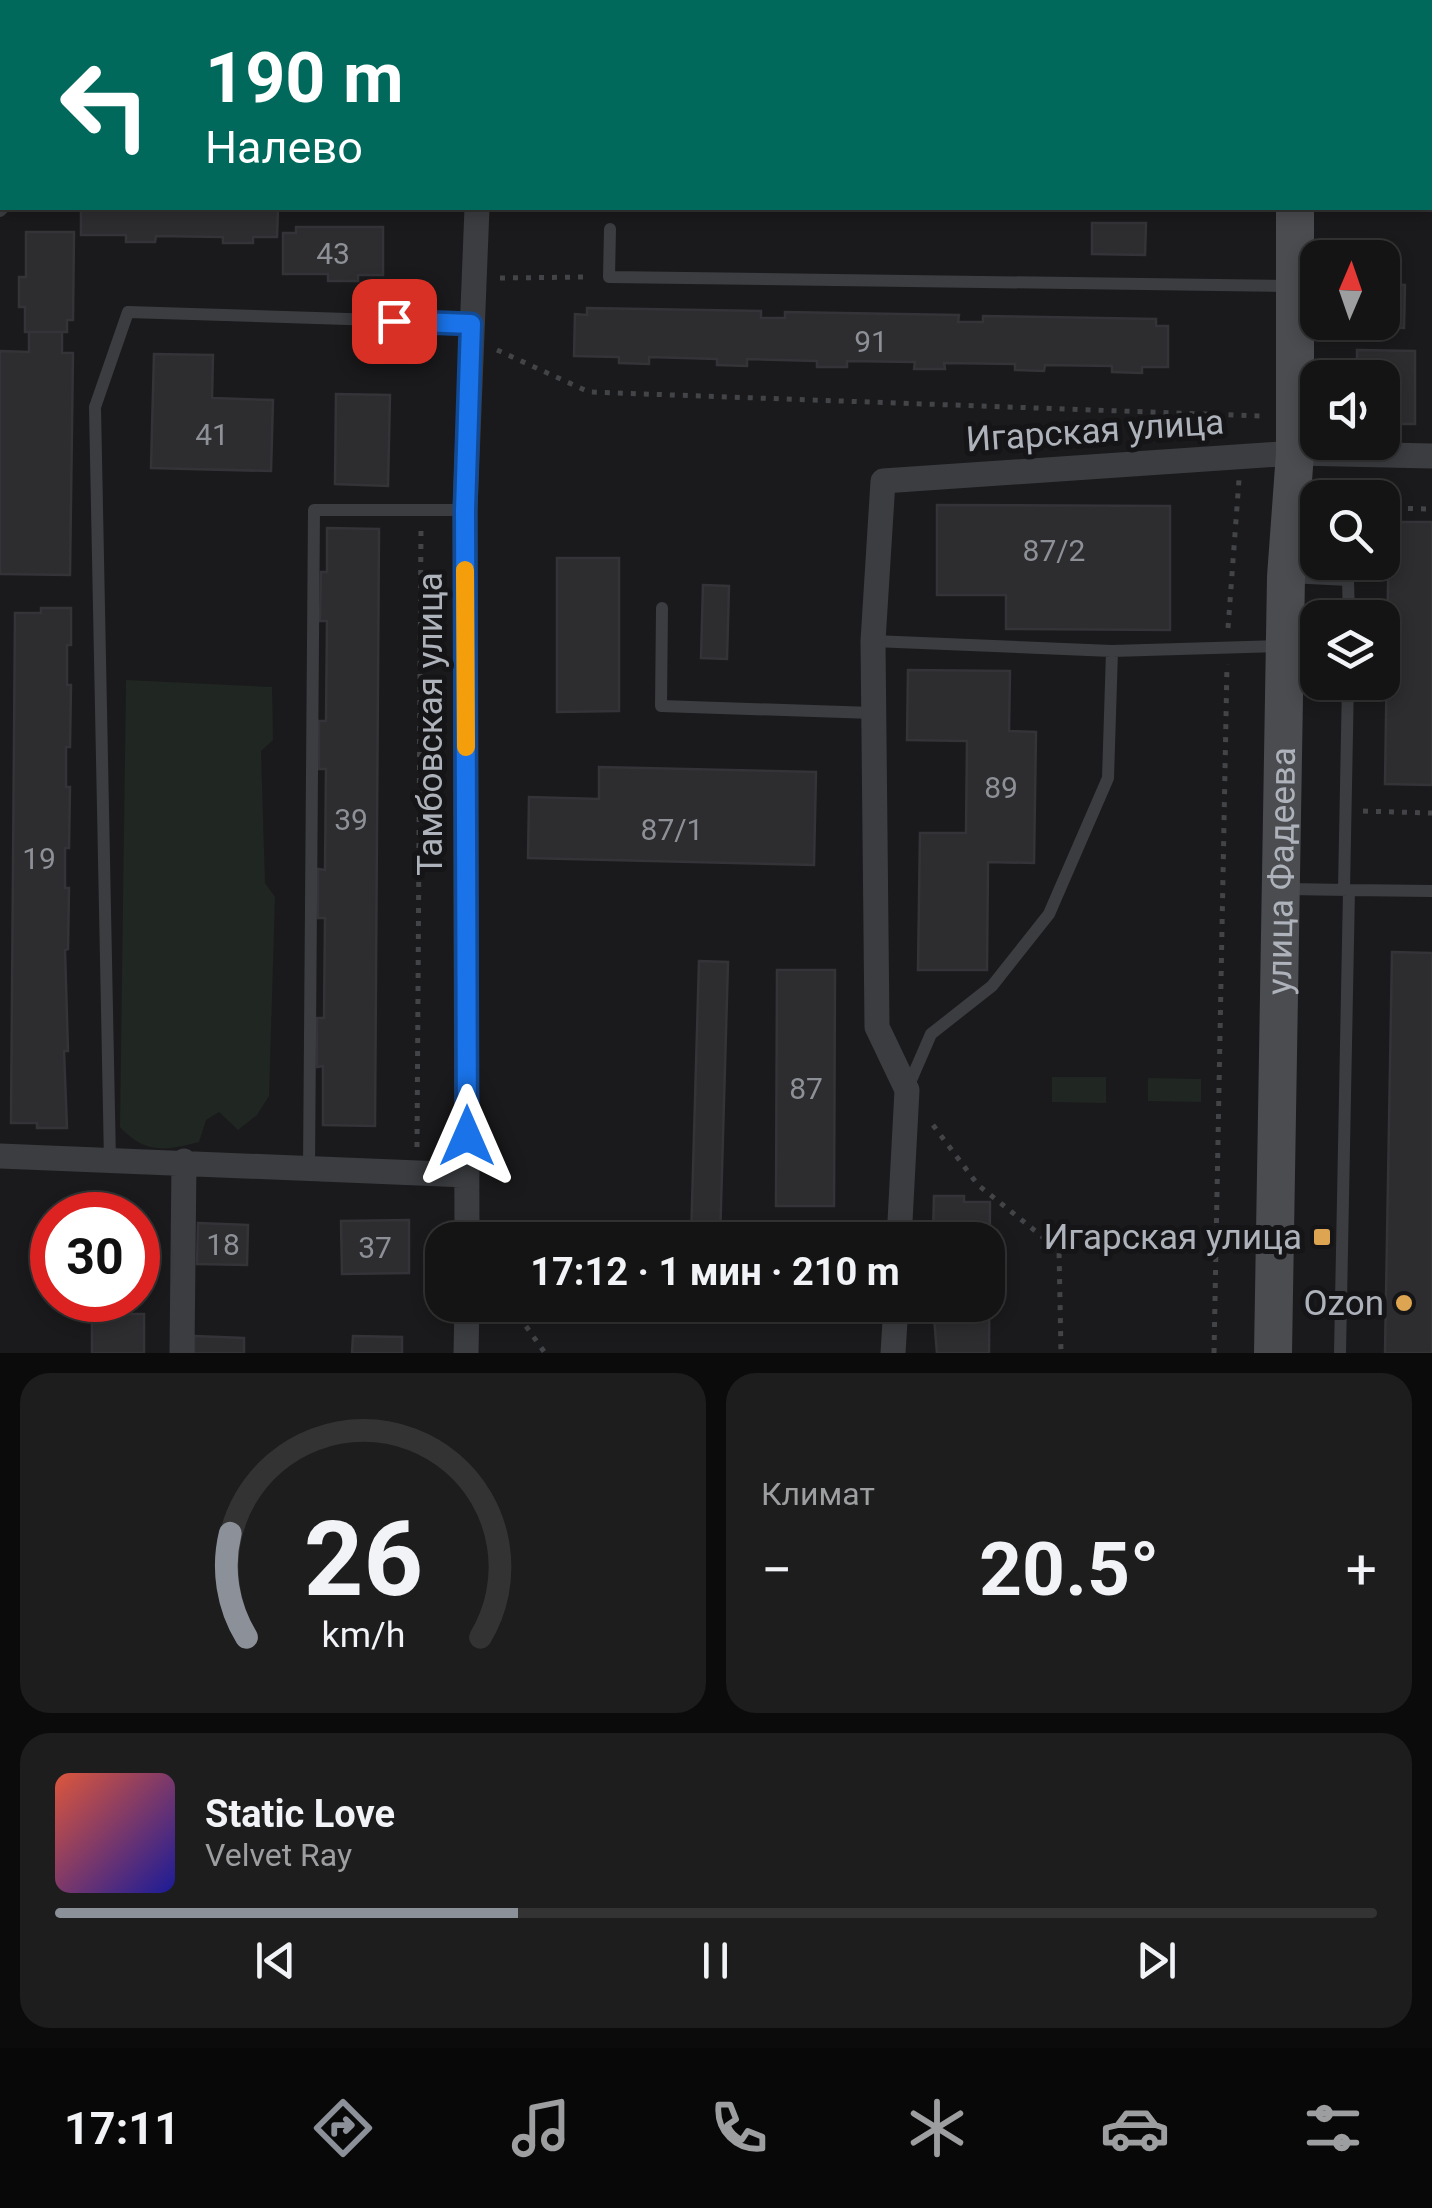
<!DOCTYPE html>
<html lang="ru">
<head>
<meta charset="utf-8">
<style>
	:root { --surface:#141415; --page:#1d1d1e; --text:#f1f3f6; --muted:#9d9ea0; --line:#333334; --accent:#8c9099 }
	body { margin:0; font-family:Roboto,sans-serif; background:var(--page); color:var(--text); height:100vh; display:flex; flex-direction:column; font-size:38px; white-space:nowrap }
	* { box-sizing:border-box; margin:0 }
	p { font-size:32px; color:var(--muted) }
	.icon { flex:none; width:55px; height:55px; fill:none; stroke:currentColor; stroke-width:2; stroke-linecap:round; stroke-linejoin:round }
	.map { position:relative; height:1353px; overflow:hidden }
	.sheet { display:flex; flex-direction:column; gap:20px; padding:20px; background:#0b0b0c; flex:1 }
	.sheet>* { flex:none }
	.hud { position:absolute; left:0px; top:0px; width:1432px; height:210px; box-shadow:0 5px 15px #0003,0 0 0 2px var(--line); background:#00695c; color:#fff; overflow:hidden }
	.needle { width:65px; rotate:2deg }
	.fabs { position:absolute; left:1300px; top:240px; display:grid; gap:20px }
	.fabs a { display:grid; place-items:center; width:100px; height:100px; border-radius:20px; background:var(--surface); box-shadow:0 5px 15px #0003,0 0 0 2px var(--line); font-size:50px }
	.speed { position:absolute; left:30px; top:1192px; display:flex; gap:20px; font-size:50px; font-weight:700; text-align:center }
	.speed>* { display:grid; place-content:center; width:130px; height:130px; border-radius:50%; background:var(--surface); box-shadow:0 5px 15px #0003,0 0 0 2px var(--line); line-height:1 }
	.speed .limit { border:15px solid #d22; background:#fff; color:#111 }
	.pin { position:absolute; display:grid; place-items:center; width:85px; height:85px; color:#fff; margin:-42px; border-radius:20px; box-shadow:0 5px 15px #0006 }
	.me { position:absolute; width:110px; margin:-55px; rotate:0deg; stroke-linejoin:round; filter:drop-shadow(0 0 8px #0008) }
	.turn { display:flex; align-items:center; gap:35px; height:210px; padding:0 40px; font-size:45px }
	.turn .icon { width:130px; height:130px; stroke-width:2.5 }
	.turn b { display:block; font-size:70px; line-height:85px }
	.big { font-size:75px; font-weight:700; line-height:1.1 }
	.sheet .card { flex:1; display:flex; flex-direction:column; justify-content:center; gap:15px; min-width:0; padding:0 35px; border-radius:30px; background:var(--page) }
	.sheet .dial { align-items:center; gap:0 }
	.dial svg { height:260px; overflow:visible; fill:none; stroke:var(--line); stroke-width:7; stroke-linecap:round; text-anchor:middle }
	.dial text { fill:var(--text); stroke:none }
	.song { display:flex; align-items:center; gap:30px }
	.cover { width:120px; height:120px; border-radius:15px; background:linear-gradient(135deg,hsl(10 70% 55%),hsl(240 70% 35%)) }
	.played { height:10px; border-radius:5px; background:linear-gradient(90deg,var(--accent) 35%,var(--line) 35%) }
	.keys { display:flex; justify-content:space-around; direction:ltr }
	.heat { display:flex; justify-content:space-between; align-items:center; font-size:55px; direction:ltr }
	.sheet .tiles { flex:1; display:grid; gap:20px; grid-template-columns:1fr 1fr }
	.card:last-child { grid-column:span 2 }
	.trip { position:absolute; left:425px; top:1222px; width:580px; height:100px; border-radius:30px; background:var(--surface); box-shadow:0 5px 15px #0003,0 0 0 2px var(--line); font-weight:700; line-height:100px; text-align:center }
	.tab-bar { display:flex; height:160px; justify-content:space-around; align-items:center; background:#080808; color:var(--muted) }
	.tab-bar .icon { width:70px; height:70px }
	.tab-bar .active { color:var(--accent) }
	.tab-bar b { font-size:45px; color:var(--text) }
	.map>svg:first-child { display:block }
	.green { fill:#202621 }
	.building { fill:#2d2d30; stroke:#343438; stroke-width:2.5 }
	.lines { fill:none; stroke-linecap:round; stroke-linejoin:round }
	.path { stroke:#424447; stroke-width:5; stroke-dasharray:5 8; stroke-linecap:butt }
	.lane { stroke:#3b3d40; stroke-width:12 }
	.street { stroke:#3b3d40; stroke-width:25 }
	.secondary { stroke:#4a4c50; stroke-width:38 }
	.route-casing { stroke:#114b97; stroke-width:25 }
	.route { stroke:#1a73e8; stroke-width:18 }
	.slow { stroke:#f59e0b; stroke-width:18 }
	.poi-dot { fill:#dda551; stroke:#151517; stroke-width:4 }
	.labels { text-anchor:middle; dominant-baseline:central; stroke-width:10; stroke-linejoin:round; paint-order:stroke }
	.number-label { font-size:30px; fill:#8d9097 }
	.street-label { font-size:35px; fill:#aeb2ba; stroke:#151517 }
	.poi-label { font-size:35px; fill:#aeb2ba; stroke:#151517; text-anchor:end }
</style>
</head>
<body>
<div class="map">
<svg width="1432" height="1353" viewBox="0 0 1432 1353">
	<rect width="100%" height="100%" fill="#1a1a1c"/>
	<path class="green" d="M126,680L272,687L273,740L261,751L265,883L275,897L269,1096L257,1115L238,1130L219,1112L206,1120L199,1142C165,1151 145,1154 120,1127Z
		M1052,1077H1106V1103L1052,1102Z
		M1148,1078L1201,1079V1102L1148,1101Z"/>
	<path class="building" d="M245,0H395L442,1L196,2Z
		M820,0H881V2H820Z
		M954,0H1023V2Z
		M1091,0H1162L1091,2Z
		M81,208H278L277,237H253V243H223V237L156,236L155,242H126V235H81Z
		M1092,223H1146L1145,255L1092,254Z
		M296,227H383V275H358V281H328V274H283V233H296Z
		M26,232H74L73,320H67V332H25V307H19V277H26Z
		M1382,284L1405,285L1404,328L1372,327V322H1382Z
		M587,308L761,311V318H785V312L959,315L958,322H983V316L1156,319V326H1168V367H1142V373L1112,372V366L1045,365L1044,371L1015,370V364L944,363L945,369H914L915,362L847,361V367H817V361L747,359V366L717,365V359L649,357V364L619,363V357L574,356L575,314L587,315Z
		M29,332H62V353H73L70,575L0,574V351L29,352Z
		M1357,350L1415,351V424H1382V378H1357Z
		M154,354L213,355L212,398L273,400L271,471L151,468Z
		M336,394L390,395L388,486L335,484Z
		M937,505L1170,506V630L1006,629V595H937Z
		M1389,522H1432V785L1385,784Z
		M327,528L379,529L375,1126L323,1125V1066L317,1067V1018H324L325,918H318V869L325,870L326,769H319V721H326L327,621H320L321,572H327Z
		M557,558H619V711L557,712Z
		M703,585L729,586L727,659L701,658Z
		M41,608H71V645H67V685H71L70,747H66V787H70L69,848H65V888H69L68,949L65,950L68,1051H64L67,1128H37V1123H11L15,613H41Z
		M908,670L1010,671L1009,731L1036,732L1034,863L988,862L987,970H918L920,833H966L967,741L907,740Z
		M599,767L816,772L814,865L528,858L529,797L599,799Z
		M1392,952L1432,953V1353H1385Z
		M699,961L728,962L720,1240H691Z
		M777,970H835L834,1206H776Z
		M934,1196H964V1202H990L989,1353H937L933,1305H988V1240H938V1234L933,1233Z
		M409,1220V1273L342,1274L341,1221Z
		M138,1222H145L143,1279H138Z
		M198,1223L248,1225L247,1265L197,1264Z
		M92,1314H144V1353H92Z
		M194,1336L244,1338V1353H194Z
		M353,1336L402,1337V1353H352Z"/>
	<g class="lines">
		<path class="path" d="M500,278L589,277
			M497,350L589,392L1261,416
			M1382,508L1432,509
			M1365,563V562
			M1228,628L1239,480
			M1363,811L1432,813
			M933,1125L978,1185L1059,1250L1061,1353
			M417,1147L421,528
			M511,1305L545,1353
			M1214,1353L1227,664"/>
		<path class="lane" d="M1430,36H1432
			M1430,164H1432
			M0,211L3,208
			M610,229L609,277L1293,286
			M1289,577L1348,580L1349,618
			M662,608L661,706L873,713
			M873,641L1112,651
			M1287,889L1349,890
			M1344,890L1348,682
			M908,1087L931,1034L992,986L1049,914L1108,778L1112,651L1283,646
			M110,1161L95,407L128,312L471,323
			M309,1168L314,510H465
			M1340,1353L1349,890L1432,891"/>
		<path class="street" d="M0,49H2
			M0,1156L467,1175
			M467,1240L465,510L477,208
			M899,1240L907,1090L877,1027L873,641L883,481L1295,453L1432,456
			M182,1353L184,1161
			M466,1353L467,1305
			M893,1353L896,1305"/>
		<g class="secondary">
			<path d="M1296,2V0"/>
			<path id="s1" d="M1273,1353L1286,577L1295,453V208"/>
		</g>
	</g>
	<g class="lines">
		<defs>
			<path id="route" d="M394,321L471,324L465,510L467,1136"/>
		</defs>
		<use href="#route" class="route-casing"/>
		<use href="#route" class="route"/>
		<path class="slow" d="M465,570L466,747"/>
	</g>
	<g class="poi-dot">
		<rect x="1312" y="1227" width="20" height="20" rx="5"/>
		<circle cx="1404" cy="1303" r="10"/>
	</g>
	<g class="labels">
		<g class="number-label">
			<text x="333" y="253">43</text>
			<text x="871" y="341">91</text>
			<text x="212" y="434">41</text>
			<text x="1054" y="550">87/2</text>
			<text x="1001" y="787">89</text>
			<text x="351" y="819">39</text>
			<text x="672" y="829">87/1</text>
			<text x="39" y="858">19</text>
			<text x="806" y="1088">87</text>
			<text x="223" y="1244">18</text>
			<text x="375" y="1247">37</text>
		</g>
		<g class="street-label">
			<text transform="translate(1095 431) rotate(-4)">Игарская улица</text>
			<text transform="translate(430 724) rotate(-90)">Тамбовская улица</text>
			<text stroke="none"><textPath href="#s1" startOffset="482">улица Фадеева</textPath></text>
		</g>
		<g class="poi-label">
			<text x="1302" y="1237">Игарская улица</text>
			<text x="1384" y="1303">Ozon</text>
		</g>
	</g>
</svg>
<div class="fabs">
<a><svg class="needle" viewBox="-14 -14 28 28"><path d="M0-13l5 13h-10z" fill="#e53935"/><path d="M0 13l5-13h-10z" fill="#9d9ea0"/></svg></a>
<a><svg class="icon" aria-label="sound" viewBox="0 0 24 24"><path d="M4 9h4l5-4v14l-5-4H4zM17 9q2 3 0 6"/></svg></a>
<a><svg class="icon" aria-label="search" viewBox="0 0 24 24"><circle cx="10" cy="10" r="6"/><path d="M15 15l6 6"/></svg></a>
<a><svg class="icon" aria-label="layers" viewBox="0 0 24 24"><path d="M12 4l9 5-9 5-9-5zM3 14l9 5 9-5"/></svg></a>
</div>
<div class="speed"><div class="limit">30</div></div>
<div class="pin" style="left:394px;top:321px;background:#d93025"><svg class="icon" aria-label="arrive" viewBox="0 0 24 24"><path d="M6 21V4h12l-3 4 3 4H6"/></svg></div>
<svg class="me" style="left:467px;top:1136px" viewBox="-20 -20 40 40"><path d="M0-17L14 15 0 8-14 15z" fill="#1a73e8" stroke="#fff" stroke-width="4"/></svg>
<div class="trip">17:12 · 1 мин · 210 m</div>
<div class="hud">
<div class="turn"><svg class="icon" aria-label="left" viewBox="0 0 24 24"><path d="M17 20v-9H6M10 6l-5 5 5 5"/></svg><div><b>190 m</b>Налево</div></div>
</div>
</div>
<section class="sheet">
<div class="tiles">
<div class="card dial"><svg viewBox="0 0 100 80">
<path d="M14 69A42 42 0 1 1 86 69"/>
<path d="M14 69A42 42 0 0 1 9 37" stroke="#8c9099"/>
<text x="50" y="56" font-size="32" font-weight="700">26</text>
<text x="50" y="72" font-size="11">km/h</text>
</svg></div>
<div class="card"><p>Климат</p>
<div class="heat"><a>−</a><b class="big">20.5°</b><a>+</a></div>
</div>
<div class="card">
<div class="song"><i class="cover"></i><div><b>Static Love</b><p>Velvet Ray</p></div></div>
<div class="played"></div>
<div class="keys"><svg class="icon" aria-label="previous" viewBox="0 0 24 24"><path d="M18 5L8 12l10 7zM5 5v14"/></svg><svg class="icon" aria-label="pause" viewBox="0 0 24 24"><path d="M8 5v14M16 5v14"/></svg><svg class="icon" aria-label="next" viewBox="0 0 24 24"><path d="M6 5l10 7-10 7zM19 5v14"/></svg></div>
</div>
</div>
</section>
<nav class="tab-bar">
<b>17:11</b>
<svg class="icon active" aria-label="directions" viewBox="0 0 24 24"><path d="M12 3l9 9-9 9-9-9zM9 14v-3h6M13 9l2 2-2 2"/></svg>
<svg class="icon" aria-label="music" viewBox="0 0 24 24"><path d="M9 18V5l10-2v13"/><circle cx="6" cy="18" r="3"/><circle cx="16" cy="16" r="3"/></svg>
<svg class="icon" aria-label="phone" viewBox="0 0 24 24"><path d="M5 4h4l2 5-3 2q2 4 5 5l2-3 5 2v4C11 20 4 13 5 4z"/></svg>
<svg class="icon" aria-label="climate" viewBox="0 0 24 24"><path d="M12 3v18M4 7l16 10M4 17L20 7"/></svg>
<svg class="icon" aria-label="car" viewBox="0 0 24 24"><path d="M5 17H2v-5l4-1 3-4h7l3 4 3 1v5h-3M9 17h6M6 11h13"/><circle cx="7" cy="17" r="2"/><circle cx="17" cy="17" r="2"/></svg>
<svg class="icon" aria-label="filters" viewBox="0 0 24 24"><path d="M4 7h16M4 17h16"/><circle cx="9" cy="7" r="2"/><circle cx="15" cy="17" r="2"/></svg>
</nav>
</body>
</html>
